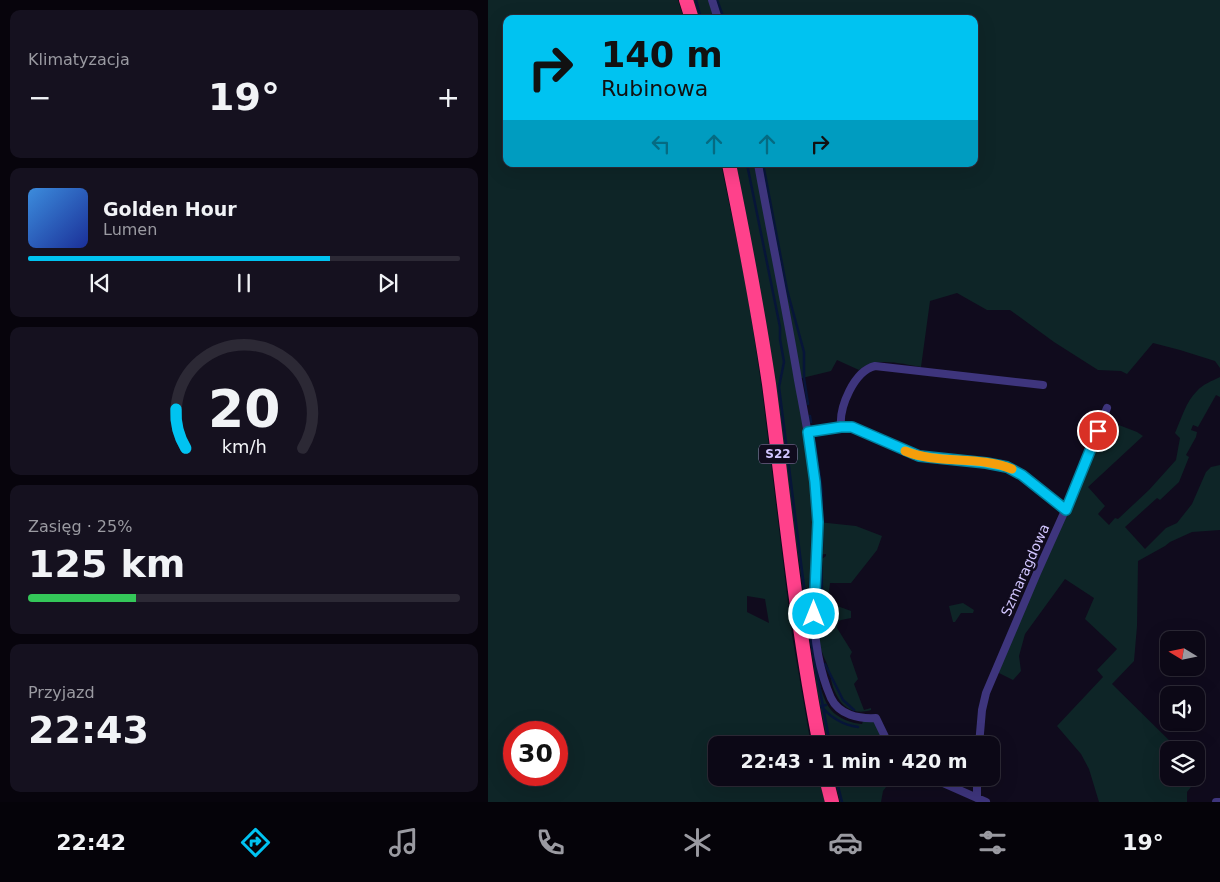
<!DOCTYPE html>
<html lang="pl">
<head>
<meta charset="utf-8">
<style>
	:root { --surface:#0c0816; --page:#15111f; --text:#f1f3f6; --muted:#9a9aa1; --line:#2c2935; --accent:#00c3f1 }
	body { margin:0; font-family:"DejaVu Sans",sans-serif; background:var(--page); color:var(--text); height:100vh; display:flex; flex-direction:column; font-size:19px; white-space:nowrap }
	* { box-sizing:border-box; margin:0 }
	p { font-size:16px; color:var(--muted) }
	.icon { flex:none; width:28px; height:28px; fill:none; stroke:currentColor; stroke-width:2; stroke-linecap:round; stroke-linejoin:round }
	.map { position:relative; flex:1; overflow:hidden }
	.details { display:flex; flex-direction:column; gap:10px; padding:10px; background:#07040c; width:488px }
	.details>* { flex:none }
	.hud { position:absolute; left:15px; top:15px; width:475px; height:152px; border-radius:10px; box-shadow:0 5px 20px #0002,0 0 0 1px var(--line); background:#00c3f1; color:#111; overflow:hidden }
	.needle { width:32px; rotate:280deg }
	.buttons { position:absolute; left:672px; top:631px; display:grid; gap:10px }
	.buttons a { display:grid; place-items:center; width:45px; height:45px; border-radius:10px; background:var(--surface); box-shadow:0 5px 20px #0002,0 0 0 1px var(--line); font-size:25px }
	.speed { position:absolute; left:15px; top:721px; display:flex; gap:10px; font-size:25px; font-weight:700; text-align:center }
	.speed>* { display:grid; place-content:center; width:65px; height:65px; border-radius:50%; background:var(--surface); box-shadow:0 5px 20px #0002,0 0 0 1px var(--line); line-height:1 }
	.speed .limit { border:8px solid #d22; background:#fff; color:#111 }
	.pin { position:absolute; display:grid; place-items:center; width:42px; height:42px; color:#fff; margin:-21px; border:2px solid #fff; border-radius:50%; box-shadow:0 1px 5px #0007 }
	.me { position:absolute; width:55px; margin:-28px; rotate:0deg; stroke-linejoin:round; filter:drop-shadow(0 0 4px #0008) }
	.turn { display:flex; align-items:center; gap:18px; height:105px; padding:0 15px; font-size:22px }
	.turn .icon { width:65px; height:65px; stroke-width:2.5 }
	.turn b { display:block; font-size:35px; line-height:42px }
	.lanes { display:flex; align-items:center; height:48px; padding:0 15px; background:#0003; justify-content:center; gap:25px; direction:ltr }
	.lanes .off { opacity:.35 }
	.big { font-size:38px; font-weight:800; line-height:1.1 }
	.details .widget { flex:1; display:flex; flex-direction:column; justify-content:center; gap:8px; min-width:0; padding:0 18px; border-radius:10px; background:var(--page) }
	.details .dial { align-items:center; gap:0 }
	.dial svg { height:130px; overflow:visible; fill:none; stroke:var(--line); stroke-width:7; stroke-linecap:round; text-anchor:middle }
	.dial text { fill:var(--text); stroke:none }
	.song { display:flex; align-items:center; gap:15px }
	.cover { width:60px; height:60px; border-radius:8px; background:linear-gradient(135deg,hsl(210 70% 55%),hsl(230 70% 35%)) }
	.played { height:5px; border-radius:2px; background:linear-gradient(90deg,var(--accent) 70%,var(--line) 70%) }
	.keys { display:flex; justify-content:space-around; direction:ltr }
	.heat { display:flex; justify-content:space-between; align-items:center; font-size:28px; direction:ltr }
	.charge { height:8px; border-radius:4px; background:linear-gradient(90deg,#34c759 25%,var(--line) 0) }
	.trip { position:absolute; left:220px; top:736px; width:292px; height:50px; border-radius:10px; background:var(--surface); box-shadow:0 5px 20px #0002,0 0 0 1px var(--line); font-weight:800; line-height:50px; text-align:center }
	.menu { display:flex; height:80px; justify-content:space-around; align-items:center; background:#050309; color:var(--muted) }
	.menu .icon { width:35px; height:35px }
	.menu .selected { color:var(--accent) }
	.menu b { font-size:22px; color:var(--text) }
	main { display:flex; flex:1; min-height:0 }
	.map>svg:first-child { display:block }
	.green { fill:#0e2527; fill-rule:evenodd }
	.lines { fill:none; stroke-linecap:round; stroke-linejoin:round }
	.stream { stroke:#071539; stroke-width:2.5 }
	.street { stroke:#3e357d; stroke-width:8 }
	.highway { stroke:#ff418b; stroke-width:14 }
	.route-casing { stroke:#007f9d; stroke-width:12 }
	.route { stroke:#00c3f1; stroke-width:9 }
	.slow { stroke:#f59e0b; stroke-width:9 }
	.labels { text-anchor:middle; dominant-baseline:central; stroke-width:5; stroke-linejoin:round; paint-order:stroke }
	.shield { fill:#100b1d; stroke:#988ebb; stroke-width:1 }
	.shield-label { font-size:12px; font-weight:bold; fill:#d2c6ff }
	.street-label { font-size:14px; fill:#d2c6ff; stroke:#100b1d }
</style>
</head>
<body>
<main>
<section class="details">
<div class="widget"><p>Klimatyzacja</p>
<div class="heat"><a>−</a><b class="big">19°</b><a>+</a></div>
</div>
<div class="widget">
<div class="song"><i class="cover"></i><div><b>Golden Hour</b><p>Lumen</p></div></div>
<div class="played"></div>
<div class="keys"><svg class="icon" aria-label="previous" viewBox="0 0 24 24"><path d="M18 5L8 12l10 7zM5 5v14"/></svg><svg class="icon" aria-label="pause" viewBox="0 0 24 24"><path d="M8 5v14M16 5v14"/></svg><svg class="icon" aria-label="next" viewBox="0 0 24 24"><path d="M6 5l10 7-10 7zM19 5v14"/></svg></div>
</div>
<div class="widget dial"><svg viewBox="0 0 100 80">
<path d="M14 69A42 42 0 1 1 86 69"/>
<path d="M14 69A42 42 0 0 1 8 45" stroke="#00c3f1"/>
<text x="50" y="56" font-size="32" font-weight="700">20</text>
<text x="50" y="72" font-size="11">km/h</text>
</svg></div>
<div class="widget"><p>Zasięg · 25%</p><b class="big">125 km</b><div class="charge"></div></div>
<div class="widget"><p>Przyjazd</p><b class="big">22:43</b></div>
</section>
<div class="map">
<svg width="733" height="802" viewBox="0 0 733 802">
	<rect width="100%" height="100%" fill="#100b1d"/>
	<path class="green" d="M0,0H190L196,19H19V164H233L259,289L274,390L304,635L323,745H229V778H331L337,802H0ZM259,596L277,599L281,623L259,612ZM26,732H69V775H26Z
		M205,0H732V368L727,361L692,350L665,343L639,374L633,371L610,370L566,342L522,310H499L469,293L442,301L433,367C414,364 388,356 371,370L349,360L343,371L310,379L330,522L368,526L394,536L389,550L363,583H342L340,599L352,607L363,611V618L353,620L350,622L349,628L364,652L362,656L370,679L366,684L376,710L383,708V710C368,715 355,709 348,694C343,685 343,674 339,664C335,655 331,646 330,635C326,611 330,585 331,561L338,556V554L328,555C326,564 322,573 321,581C320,594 322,604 324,616C326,641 327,690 343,710C351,719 363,723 374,724L376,718H388L401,745H340L329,690L311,562L247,164H486V19H210Z
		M732,377V397L728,395L710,427L705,425L703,430L709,432L708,437L698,455L701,457L691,482L672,500L669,498L637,527L657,549L678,528L689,523L704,504L718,472L723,467L732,465V530L704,532L682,542L677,546L650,561L649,626L646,661L624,684L691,750H681V778H709V768L714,773L699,792V802H611L601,769L593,754L569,726L615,677L609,670L629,649L597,619L606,598L577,579L537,634L531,656L533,671L525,680L507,671L615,419L649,432L655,436L600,487L617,506L610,514L621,525L627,518L630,519L661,490L688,460L692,438L687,433C693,420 698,401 709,391C715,384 724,381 732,377Z
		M475,603L486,610L485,613H473L467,622H465L461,606Z
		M346,778H405L395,791L393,802H352Z"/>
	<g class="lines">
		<path class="stream" d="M208,0L213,19
			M229,0L236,19
			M259,164L292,327V339L296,362L291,387L322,635L342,745
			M275,164L299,290L316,352V378L320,404
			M322,416L323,422
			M327,443L334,491V549
			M329,602L334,590L333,562
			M337,664L355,700L366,710
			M338,705L333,706C343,718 355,725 370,727
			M348,778L354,802"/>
		<path class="street" d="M224,0L230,19
			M270,164C283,236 298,308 310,380C317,418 325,457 329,496C332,528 326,561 326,594C325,628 329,666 343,698C351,715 371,719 388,718L401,745
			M353,427C351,407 366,371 387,366L555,385
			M320,432L353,427H364L431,456L498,463L523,468L540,479L578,509
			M491,745L494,710L498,693L549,573L588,486L619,408
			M444,778L498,802
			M489,798V778
			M728,802H733"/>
		<path class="highway" d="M198,0L204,19
			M241,164C256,237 270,310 281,384C297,504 308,626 332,745
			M338,778L344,802"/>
	</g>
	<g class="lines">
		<defs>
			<path id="route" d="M326,614L330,522L327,482L320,432L353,427H364L431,456L498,463L519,467L534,475L578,510L610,431"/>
		</defs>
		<use href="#route" class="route-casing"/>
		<use href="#route" class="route"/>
		<path class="slow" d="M417,451C450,465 490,455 524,469"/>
	</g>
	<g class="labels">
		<rect class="shield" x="271" y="444.5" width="38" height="19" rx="4"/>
		<g class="shield-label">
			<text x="290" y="454">S22</text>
		</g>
		<g class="street-label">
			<text transform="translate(537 570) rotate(-66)">Szmaragdowa</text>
		</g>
	</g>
</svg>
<div class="buttons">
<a><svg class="needle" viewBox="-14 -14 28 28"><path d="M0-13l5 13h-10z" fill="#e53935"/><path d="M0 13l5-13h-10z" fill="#9a9aa1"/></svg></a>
<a><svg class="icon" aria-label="sound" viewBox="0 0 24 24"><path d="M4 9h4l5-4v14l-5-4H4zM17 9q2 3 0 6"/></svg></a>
<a><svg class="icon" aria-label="layers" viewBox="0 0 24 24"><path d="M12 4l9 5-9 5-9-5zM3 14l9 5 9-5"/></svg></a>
</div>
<div class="speed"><div class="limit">30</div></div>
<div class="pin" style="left:610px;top:431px;background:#d93025"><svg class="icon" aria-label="arrive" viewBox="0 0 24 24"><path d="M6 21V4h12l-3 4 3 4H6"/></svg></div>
<svg class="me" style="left:326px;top:614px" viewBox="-20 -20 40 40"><circle r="17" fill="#00c3f1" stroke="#fff" stroke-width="3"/><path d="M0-11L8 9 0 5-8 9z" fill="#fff"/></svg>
<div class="trip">22:43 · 1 min · 420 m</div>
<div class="hud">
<div class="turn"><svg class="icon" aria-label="right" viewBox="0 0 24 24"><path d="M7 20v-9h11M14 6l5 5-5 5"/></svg><div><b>140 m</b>Rubinowa</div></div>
<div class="lanes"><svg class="icon off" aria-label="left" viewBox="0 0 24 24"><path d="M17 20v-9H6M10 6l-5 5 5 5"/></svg><svg class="icon off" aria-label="ahead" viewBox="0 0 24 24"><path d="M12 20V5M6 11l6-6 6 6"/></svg><svg class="icon off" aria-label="ahead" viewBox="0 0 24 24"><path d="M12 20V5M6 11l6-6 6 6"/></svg><svg class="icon" aria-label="right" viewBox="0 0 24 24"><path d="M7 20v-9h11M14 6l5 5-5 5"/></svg></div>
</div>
</div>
</main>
<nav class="menu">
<b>22:42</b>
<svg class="icon selected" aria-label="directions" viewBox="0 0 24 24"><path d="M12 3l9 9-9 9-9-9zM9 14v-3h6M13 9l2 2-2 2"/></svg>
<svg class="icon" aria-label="music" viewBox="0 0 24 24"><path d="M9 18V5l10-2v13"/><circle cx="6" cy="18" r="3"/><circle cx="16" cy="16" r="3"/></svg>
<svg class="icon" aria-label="phone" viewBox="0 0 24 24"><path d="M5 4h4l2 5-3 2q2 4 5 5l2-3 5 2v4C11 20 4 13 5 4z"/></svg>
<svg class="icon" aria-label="climate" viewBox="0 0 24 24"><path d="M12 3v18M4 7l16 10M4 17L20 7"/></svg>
<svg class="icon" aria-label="car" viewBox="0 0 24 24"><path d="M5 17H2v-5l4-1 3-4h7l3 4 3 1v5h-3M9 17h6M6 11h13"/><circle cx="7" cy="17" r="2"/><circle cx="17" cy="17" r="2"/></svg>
<svg class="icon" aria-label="filters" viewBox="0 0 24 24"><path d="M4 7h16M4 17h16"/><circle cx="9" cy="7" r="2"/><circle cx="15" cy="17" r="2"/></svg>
<b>19°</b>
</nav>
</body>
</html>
